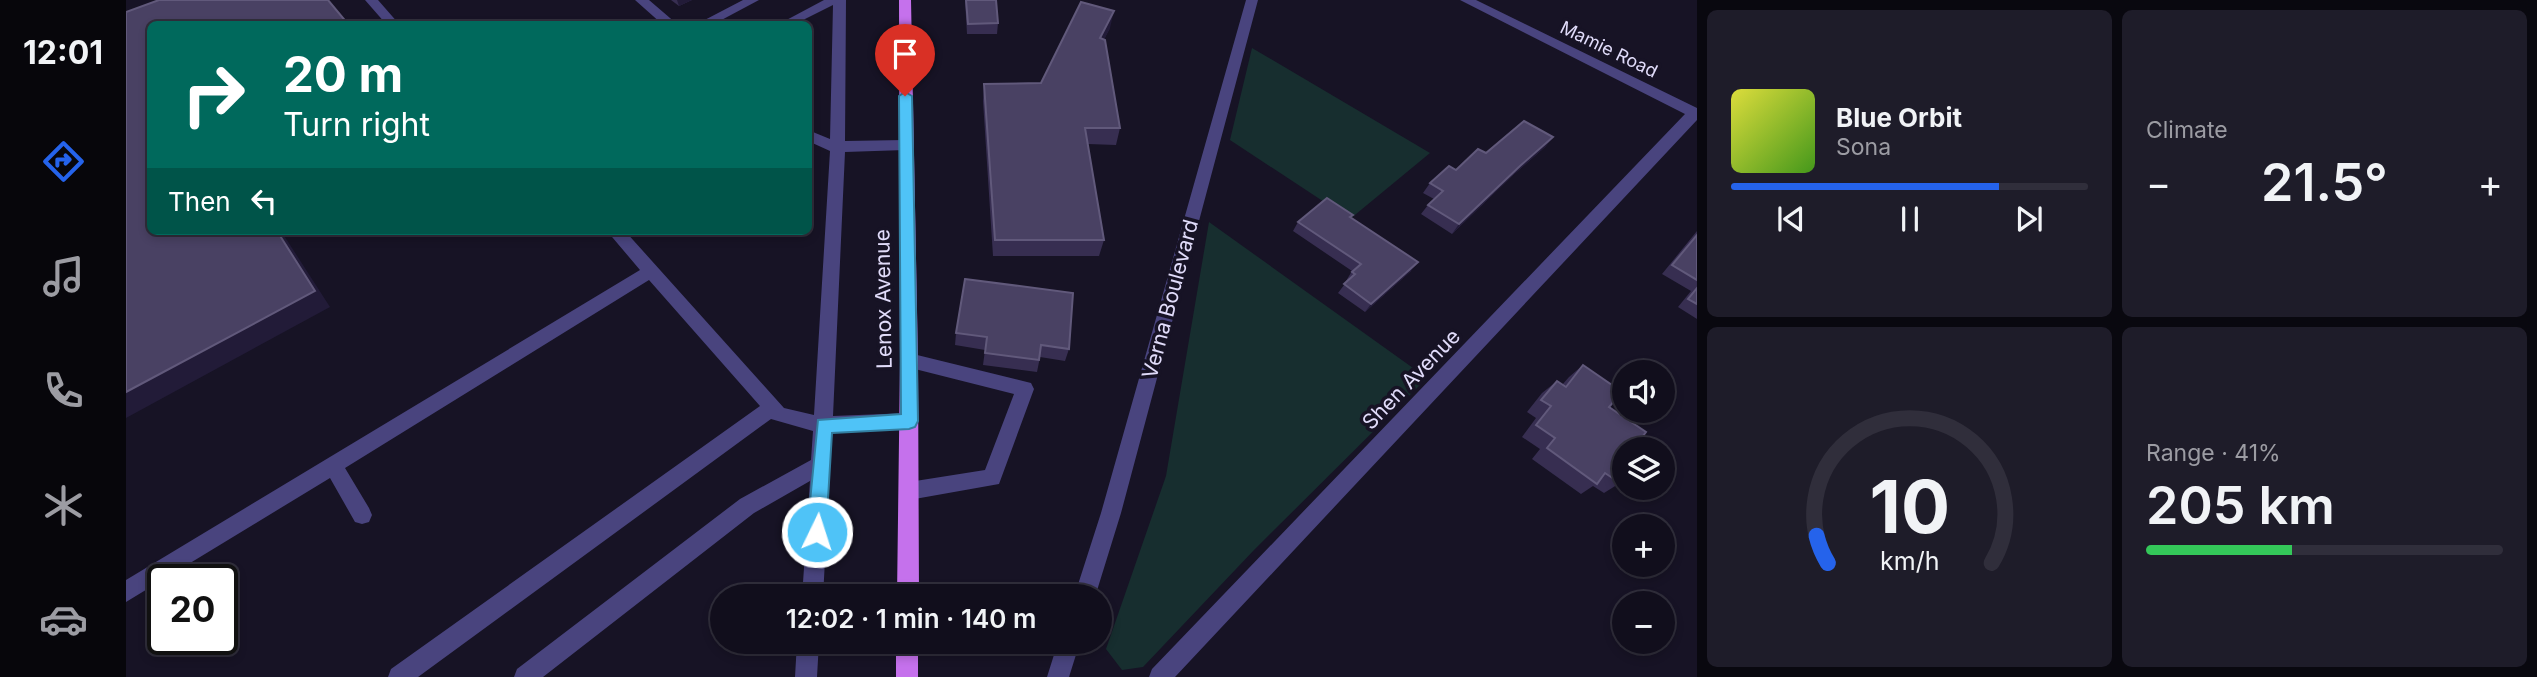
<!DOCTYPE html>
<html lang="en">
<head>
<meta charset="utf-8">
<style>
	:root { --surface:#110e1c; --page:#1e1c29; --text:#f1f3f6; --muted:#9c9ca3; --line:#302e3b; --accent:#2563eb }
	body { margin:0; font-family:Inter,sans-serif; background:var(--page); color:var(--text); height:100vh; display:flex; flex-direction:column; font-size:26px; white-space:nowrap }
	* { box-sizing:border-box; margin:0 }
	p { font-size:23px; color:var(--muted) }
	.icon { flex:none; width:38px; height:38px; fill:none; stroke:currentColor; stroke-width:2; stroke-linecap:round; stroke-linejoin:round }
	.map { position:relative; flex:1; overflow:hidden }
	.panel { display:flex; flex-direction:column; gap:10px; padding:10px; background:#09080f; width:840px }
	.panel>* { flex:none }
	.guide { position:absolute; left:21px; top:21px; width:665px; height:214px; border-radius:10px; box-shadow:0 4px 10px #0003,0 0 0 2px var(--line); background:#00695c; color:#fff; overflow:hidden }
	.buttons { position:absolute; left:1486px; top:360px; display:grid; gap:14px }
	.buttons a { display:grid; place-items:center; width:63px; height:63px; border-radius:50%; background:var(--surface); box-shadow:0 4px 10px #0003,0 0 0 2px var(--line); font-size:35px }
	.speed { position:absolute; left:21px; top:564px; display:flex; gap:14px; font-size:35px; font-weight:700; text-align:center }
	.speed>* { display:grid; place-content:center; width:91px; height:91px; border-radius:50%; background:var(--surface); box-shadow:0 4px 10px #0003,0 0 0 2px var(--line); line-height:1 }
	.speed .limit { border:4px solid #111; border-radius:10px; background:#fff; color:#111 }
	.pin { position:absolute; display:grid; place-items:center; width:60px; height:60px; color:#fff; margin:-72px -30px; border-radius:50% 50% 50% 0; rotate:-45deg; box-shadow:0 0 7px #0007 }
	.pin .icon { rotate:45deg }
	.me { position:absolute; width:77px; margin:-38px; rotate:4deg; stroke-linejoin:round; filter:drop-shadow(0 0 5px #0008) }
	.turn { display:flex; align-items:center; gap:24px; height:147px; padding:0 21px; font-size:32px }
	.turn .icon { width:91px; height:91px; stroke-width:2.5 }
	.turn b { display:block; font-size:49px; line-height:60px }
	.then { display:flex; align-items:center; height:66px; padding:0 21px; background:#0003; gap:14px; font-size:26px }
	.big { font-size:52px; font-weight:600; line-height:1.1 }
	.panel .card { flex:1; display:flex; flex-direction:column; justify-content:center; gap:10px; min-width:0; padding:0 24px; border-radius:10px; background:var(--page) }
	.panel .dial { align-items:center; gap:0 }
	.dial svg { height:182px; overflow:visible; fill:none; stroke:var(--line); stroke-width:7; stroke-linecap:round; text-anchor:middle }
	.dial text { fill:var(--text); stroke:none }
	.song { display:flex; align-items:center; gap:21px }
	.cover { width:84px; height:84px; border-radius:10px; background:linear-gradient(135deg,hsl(60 70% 55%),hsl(100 70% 35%)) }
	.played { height:7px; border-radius:4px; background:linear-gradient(90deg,var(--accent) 75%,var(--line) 75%) }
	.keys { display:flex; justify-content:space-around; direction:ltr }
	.heat { display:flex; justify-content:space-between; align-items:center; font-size:38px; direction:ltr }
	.charge { height:10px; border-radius:5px; background:linear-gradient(90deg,#34c759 41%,var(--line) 0) }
	.panel .tiles { flex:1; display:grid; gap:10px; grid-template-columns:repeat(2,1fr) }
	.trip { position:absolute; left:584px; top:584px; width:402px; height:70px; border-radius:35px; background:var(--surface); box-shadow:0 4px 10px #0003,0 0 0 2px var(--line); font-weight:600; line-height:70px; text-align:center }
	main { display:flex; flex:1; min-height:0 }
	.tabs { display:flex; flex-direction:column; width:126px; justify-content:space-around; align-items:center; background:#07060b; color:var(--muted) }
	.tabs .icon { width:49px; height:49px }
	.tabs .current { color:var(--accent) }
	.tabs b { font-size:32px; color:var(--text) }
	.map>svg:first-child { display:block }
	.green { fill:#172e2f }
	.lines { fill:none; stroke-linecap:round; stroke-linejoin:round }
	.minor { fill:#49447e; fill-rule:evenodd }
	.major { fill:#c571ec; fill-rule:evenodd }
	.wall { fill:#372e51 }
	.shaded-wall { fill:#221b38 }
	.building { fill:#494163; stroke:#61597b; stroke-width:2 }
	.route { fill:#4fc3f7; stroke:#337fa1; stroke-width:2 }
	.labels { text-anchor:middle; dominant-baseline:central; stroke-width:7; stroke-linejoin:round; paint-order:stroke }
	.far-street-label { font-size:18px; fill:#e1dcfa; stroke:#171325 }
	.street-label { font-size:21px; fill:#e1dcfa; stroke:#171325 }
</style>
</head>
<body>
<main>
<nav class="tabs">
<b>12:01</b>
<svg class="icon current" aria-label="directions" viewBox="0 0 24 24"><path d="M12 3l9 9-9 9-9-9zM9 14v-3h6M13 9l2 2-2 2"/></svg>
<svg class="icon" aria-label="music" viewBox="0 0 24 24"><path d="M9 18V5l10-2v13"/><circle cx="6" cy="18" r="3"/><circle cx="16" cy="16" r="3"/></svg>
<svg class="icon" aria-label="phone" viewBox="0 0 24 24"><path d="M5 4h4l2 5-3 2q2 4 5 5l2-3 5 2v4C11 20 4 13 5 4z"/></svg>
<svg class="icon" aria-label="climate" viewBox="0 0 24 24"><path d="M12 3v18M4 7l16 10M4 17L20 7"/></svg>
<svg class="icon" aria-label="car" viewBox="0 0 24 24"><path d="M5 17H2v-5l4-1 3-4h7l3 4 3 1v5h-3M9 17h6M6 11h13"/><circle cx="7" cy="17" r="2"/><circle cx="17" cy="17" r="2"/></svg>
</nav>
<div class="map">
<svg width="1571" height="677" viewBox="0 0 1571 677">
	<rect width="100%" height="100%" fill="#171325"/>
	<path class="green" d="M1126,48L1304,153L1224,219L1104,140Z
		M1083,222L1301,378L1128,550L1017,667L996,670L980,649L1040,476Z"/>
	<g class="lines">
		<path class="minor" d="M239,0H252L273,24H260Z
			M509,0H523L551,24H536Z
			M617,0H633L588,24H571Z
			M698,0H720L719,141L779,140L786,145L779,150L719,152L707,416L783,413L790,415L792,421L790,427L783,429L706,433L697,597H676L684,481L628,513L417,677H388L391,669L614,499L685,460L687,431L645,419L292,677H262L265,669L634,406L523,280L219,468L243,508L246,515L243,522L236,524L229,522L204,478L0,602V580L514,270L481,231H499L658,408L688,415L704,151L682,141V130L704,139L707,5L669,24H653Z
			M1120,0H1132L995,513L969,597H948L975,513Z
			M1334,0H1350L1571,108V120L1049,677H1023L1026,669L1559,114Z
			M783,353L905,383L908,389L873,484L783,500L776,497L773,491L776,485L783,482L859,470L888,394L777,366L774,361L777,356Z
			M671,642H693L691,677H669Z
			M932,642H954L943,677H921Z"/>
		<path class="major" d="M773,0H785L792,361L793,597H771L774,361Z
			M770,642H792V677H770Z"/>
	</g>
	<path class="wall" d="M545,0H566L553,6Z
		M839,0H870L872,23L871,34H841Z
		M984,28L978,39L994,128L990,145L962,144L978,240L973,256H867L857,101L858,84L915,83Z
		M1427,137L1419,147L1386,176L1326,234L1295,214L1302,205L1308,199L1297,193L1304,183L1360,153Z
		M1227,215L1225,217L1285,271L1239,312L1212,293L1221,281H1220L1226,271L1167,231L1172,222Z
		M1571,231V319L1552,307L1565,291L1536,274Z
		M830,333L943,349L939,361L914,357L911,372L857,365L859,350L829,345Z
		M1457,365L1483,407L1511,444L1494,483L1478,493L1467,486L1455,494L1406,459L1414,449L1396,437L1410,418L1401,412L1416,393L1431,381L1436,385L1443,377Z"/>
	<path class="shaded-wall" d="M551,0H566L553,6Z
		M988,11L984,28L970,56L974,38Z
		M1427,137L1419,147L1386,176L1326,234L1333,224L1394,166Z
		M151,231H155L204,307L0,418V392Z
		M1292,262L1285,271L1239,312L1245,304Z"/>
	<path class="building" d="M33,0H202L222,24H24V231H151L189,291L0,392V12Z
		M840,0H870L872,23L842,24Z
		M955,2L988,11L974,38L979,40L994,128H959L978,240H869L858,84L915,83Z
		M1398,121L1427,137L1394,166L1333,224L1302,205L1317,191L1304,183L1323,166L1330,170L1352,149L1360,153Z
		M1201,198L1227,215L1224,217L1292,262L1245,304L1218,284L1229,274L1226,272L1235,264L1172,222Z
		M1571,235V280L1546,265Z
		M839,279L947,293L943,349L915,345L913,360L859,353L861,337L830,333Z
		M1571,288V304L1562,299Z
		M1457,365L1496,392L1483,407L1520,432L1511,444L1519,449L1518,450H1498V478L1494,483L1479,473L1471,484L1421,448L1429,438L1410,425L1425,406L1415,400L1431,381L1440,387Z"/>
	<path class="route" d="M779,92L786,96L792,421L789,427L783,429L706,433L700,532L697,538L691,541L684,538L681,532L692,420L775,414L773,96Z"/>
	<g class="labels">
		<g class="far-street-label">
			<text transform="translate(1483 49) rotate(26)">Mamie Road</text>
		</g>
		<g class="street-label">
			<text transform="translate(757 299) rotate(-91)">Lenox Avenue</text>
			<text transform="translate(1044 299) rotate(-75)">Verna Boulevard</text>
			<text transform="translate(1285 379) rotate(-46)">Shen Avenue</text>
		</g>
	</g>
</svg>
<div class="buttons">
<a><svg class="icon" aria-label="sound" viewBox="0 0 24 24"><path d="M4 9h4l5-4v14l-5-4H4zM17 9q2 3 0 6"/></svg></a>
<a><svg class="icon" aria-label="layers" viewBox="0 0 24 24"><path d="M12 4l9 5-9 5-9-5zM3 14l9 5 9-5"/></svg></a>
<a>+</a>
<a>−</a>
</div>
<div class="speed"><div class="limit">20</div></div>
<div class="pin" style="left:779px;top:96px;background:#d93025"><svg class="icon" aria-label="arrive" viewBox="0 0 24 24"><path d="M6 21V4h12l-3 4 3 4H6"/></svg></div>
<svg class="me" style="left:691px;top:532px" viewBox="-20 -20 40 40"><circle r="17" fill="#4fc3f7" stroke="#fff" stroke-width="3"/><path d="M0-11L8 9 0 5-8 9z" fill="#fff"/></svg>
<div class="trip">12:02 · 1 min · 140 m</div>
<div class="guide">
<div class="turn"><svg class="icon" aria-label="right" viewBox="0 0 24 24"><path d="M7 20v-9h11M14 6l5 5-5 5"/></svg><div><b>20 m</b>Turn right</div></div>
<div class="then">Then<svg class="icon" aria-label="left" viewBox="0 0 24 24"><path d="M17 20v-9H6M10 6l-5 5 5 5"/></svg></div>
</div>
</div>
<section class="panel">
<div class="tiles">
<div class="card">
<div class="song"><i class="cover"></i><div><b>Blue Orbit</b><p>Sona</p></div></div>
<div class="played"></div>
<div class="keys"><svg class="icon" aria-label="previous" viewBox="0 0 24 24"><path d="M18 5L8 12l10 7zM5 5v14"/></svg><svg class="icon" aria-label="pause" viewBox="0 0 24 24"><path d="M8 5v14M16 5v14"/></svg><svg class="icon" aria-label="next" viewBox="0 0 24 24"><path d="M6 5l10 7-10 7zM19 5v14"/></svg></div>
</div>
<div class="card"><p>Climate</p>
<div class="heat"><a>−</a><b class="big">21.5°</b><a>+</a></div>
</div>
<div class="card dial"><svg viewBox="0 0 100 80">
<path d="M14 69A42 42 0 1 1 86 69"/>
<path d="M14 69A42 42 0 0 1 9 57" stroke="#2563eb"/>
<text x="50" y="56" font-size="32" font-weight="700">10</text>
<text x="50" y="72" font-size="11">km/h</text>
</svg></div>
<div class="card"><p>Range · 41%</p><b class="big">205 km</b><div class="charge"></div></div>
</div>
</section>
</main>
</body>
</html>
